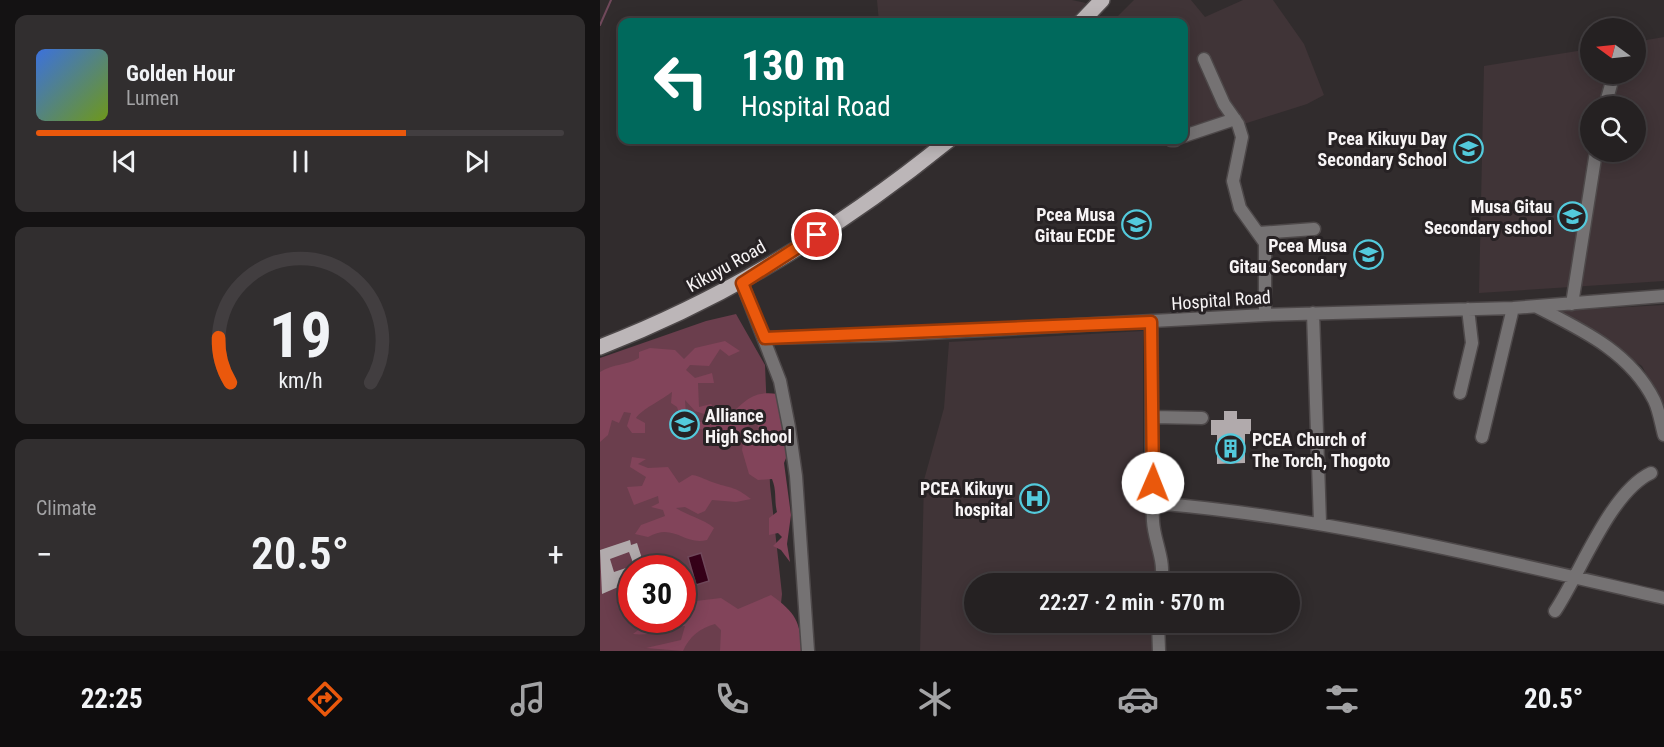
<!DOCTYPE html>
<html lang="en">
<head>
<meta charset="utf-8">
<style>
	:root { --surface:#252122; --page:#312e2f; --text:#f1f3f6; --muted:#a3a3a5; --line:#423e40; --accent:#ea580c }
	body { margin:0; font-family:"Roboto Condensed",sans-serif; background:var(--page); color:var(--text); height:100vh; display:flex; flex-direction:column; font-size:22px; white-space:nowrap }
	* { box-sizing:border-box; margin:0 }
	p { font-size:20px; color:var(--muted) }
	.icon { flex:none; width:33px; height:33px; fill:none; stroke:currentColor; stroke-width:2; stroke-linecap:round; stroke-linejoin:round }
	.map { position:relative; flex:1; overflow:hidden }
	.drawer { display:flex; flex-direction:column; gap:15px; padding:15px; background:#141213; width:600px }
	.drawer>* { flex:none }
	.top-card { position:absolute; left:18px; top:18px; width:570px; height:126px; border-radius:12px; box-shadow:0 3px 15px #0003,0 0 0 2px var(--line); background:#00695c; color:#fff; overflow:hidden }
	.needle { width:39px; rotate:285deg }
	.buttons { position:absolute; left:980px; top:18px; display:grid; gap:12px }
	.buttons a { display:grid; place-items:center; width:66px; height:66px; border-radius:50%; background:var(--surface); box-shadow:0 3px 15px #0003,0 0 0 2px var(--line); font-size:30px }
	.speed { position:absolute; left:18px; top:555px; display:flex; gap:12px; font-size:30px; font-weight:700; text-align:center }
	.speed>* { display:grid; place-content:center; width:78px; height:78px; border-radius:50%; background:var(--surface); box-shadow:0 3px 15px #0003,0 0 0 2px var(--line); line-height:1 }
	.speed .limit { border:9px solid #d22; background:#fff; color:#111 }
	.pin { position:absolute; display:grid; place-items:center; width:51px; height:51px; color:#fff; margin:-26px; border:3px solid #fff; border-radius:50%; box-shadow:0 2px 6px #0007 }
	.me { position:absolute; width:66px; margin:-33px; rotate:1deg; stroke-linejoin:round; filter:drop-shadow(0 0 4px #0008) }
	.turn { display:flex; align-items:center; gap:21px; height:126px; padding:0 24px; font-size:27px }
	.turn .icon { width:78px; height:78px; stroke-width:2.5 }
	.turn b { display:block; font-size:42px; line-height:51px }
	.big { font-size:45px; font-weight:600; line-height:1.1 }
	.drawer .card { flex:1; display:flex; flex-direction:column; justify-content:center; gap:9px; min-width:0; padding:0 21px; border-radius:12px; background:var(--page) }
	.drawer .dial { align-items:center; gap:0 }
	.dial svg { height:156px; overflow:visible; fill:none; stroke:var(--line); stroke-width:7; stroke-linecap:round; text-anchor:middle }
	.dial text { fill:var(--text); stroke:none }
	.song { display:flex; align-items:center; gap:18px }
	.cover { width:72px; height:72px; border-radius:9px; background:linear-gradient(135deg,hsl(220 70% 55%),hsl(80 70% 35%)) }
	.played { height:6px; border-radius:3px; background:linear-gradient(90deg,var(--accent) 70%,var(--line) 70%) }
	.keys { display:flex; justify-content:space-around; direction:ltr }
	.heat { display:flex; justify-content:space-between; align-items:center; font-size:33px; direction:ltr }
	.trip { position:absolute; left:364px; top:573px; width:336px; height:60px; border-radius:30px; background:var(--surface); box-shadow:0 3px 15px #0003,0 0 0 2px var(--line); font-weight:600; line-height:60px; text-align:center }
	.tab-bar { display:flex; height:96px; justify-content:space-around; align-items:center; background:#0f0d0e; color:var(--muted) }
	.tab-bar .icon { width:42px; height:42px }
	.tab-bar .on { color:var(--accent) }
	.tab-bar b { font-size:27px; color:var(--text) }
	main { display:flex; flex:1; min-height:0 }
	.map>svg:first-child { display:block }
	.built { fill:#403437; fill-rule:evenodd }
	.green { fill:#6b3e4d; fill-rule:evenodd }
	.forest { fill:#82445a }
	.water { fill:#360019; stroke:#70495b; stroke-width:1.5 }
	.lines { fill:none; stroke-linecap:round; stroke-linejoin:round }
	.stream { stroke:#70495b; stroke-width:2 }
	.building { fill:#b1aaac }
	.minor-casing { stroke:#4d4849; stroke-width:15 }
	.major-casing { stroke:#4d4849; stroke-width:18 }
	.minor { stroke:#757273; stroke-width:12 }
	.major { stroke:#bcb6b8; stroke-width:15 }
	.route-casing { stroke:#983908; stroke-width:15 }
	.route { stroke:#ea580c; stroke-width:10 }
	.labels { text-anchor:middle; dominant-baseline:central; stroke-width:6; stroke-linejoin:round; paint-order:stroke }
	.poi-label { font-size:18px; font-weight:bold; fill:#f7f4f5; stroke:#272224; text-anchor:end }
	.street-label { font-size:18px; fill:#f7f4f5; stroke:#272224 }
</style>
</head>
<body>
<main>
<section class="drawer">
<div class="card">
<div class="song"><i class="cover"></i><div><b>Golden Hour</b><p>Lumen</p></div></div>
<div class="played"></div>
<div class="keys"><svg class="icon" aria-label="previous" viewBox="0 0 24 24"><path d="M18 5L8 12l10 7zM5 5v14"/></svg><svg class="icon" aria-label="pause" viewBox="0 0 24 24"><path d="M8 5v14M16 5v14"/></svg><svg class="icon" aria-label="next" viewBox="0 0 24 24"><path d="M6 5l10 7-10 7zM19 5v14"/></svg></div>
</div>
<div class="card dial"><svg viewBox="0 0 100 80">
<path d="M14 69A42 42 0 1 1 86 69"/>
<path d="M14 69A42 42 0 0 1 8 46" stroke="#ea580c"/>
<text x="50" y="56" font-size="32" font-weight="700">19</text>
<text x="50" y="72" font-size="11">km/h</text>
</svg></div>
<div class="card"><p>Climate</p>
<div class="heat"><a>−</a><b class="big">20.5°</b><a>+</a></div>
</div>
</section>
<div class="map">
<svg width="1064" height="651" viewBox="0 0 1064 651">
	<rect width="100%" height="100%" fill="#312c2d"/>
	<path class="built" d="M277,0H472L486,3L472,21L279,22Z
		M534,0H591L605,17L643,0H673L704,44L724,95L707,104L581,144L577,140H584V22H512Z
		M1064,37V281L879,293L884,66L990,49V74H1035V42ZM990,106H1035V152H990Z
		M1064,305V409L1042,366L955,311Z
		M543,331V491L561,583L375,584V622L563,623L562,651H320L324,480L344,408L349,342Z"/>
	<path class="green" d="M136,314L165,365L170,485L182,594L176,651H0V358L106,321ZM32,568H82V620H32Z"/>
	<path class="forest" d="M125,341L140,351L129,356L120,349L109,366L90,365L86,370L95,378L112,373L114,383H98L99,407L111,404L123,419C146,404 148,390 178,394L188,453L184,463L191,515L187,544L190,562L181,550L173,546L182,537L178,533L169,535V518L177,512C174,500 177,491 172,479L158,480L149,474L142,450L144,436L159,429L156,422L132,434L115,435L109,429L90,430L91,423L108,421L104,414L95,411L85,400L86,414L81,420L77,407L71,403L72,392C63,399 41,410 36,418L45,423V433H32L27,426L31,413L24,412L19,423L12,420L8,435L0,442V372C14,363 26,366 39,358V352L50,348L75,350L84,359L95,348Z
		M32,457L46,459L38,464L48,468L68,467L79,483L92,475C101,476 107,481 115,483C133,489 134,486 151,499L136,502L112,500L105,511L98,514L85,507L76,508C88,516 102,518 114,528L107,540C84,546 74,522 48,537L35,534L41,525L65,516L63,510L51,507L59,503L58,496L34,505L27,487L42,486L46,477L30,467Z
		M83,577L96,601L121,598L138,609L171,595C196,613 200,621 202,651H120L121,630L115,624C100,628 89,637 83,651L46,648L81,640L85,626C67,625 53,637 33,634L50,621L82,620L83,612L88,615L87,604L83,600Z"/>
	<path class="water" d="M101,553L109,581L96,585L88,557Z"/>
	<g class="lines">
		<path class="stream" d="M0,25L11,0"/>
	</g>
	<path class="building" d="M624,411H637V419H651V434H645V463L617,464V435H611V420H624Z
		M30,540L31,545L37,543L45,568H35L29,552L10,559L14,572L32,566V581L2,594L0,550Z"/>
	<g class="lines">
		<defs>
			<path id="minor" d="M604,59L624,104L638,124L642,137L633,181L640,208L665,243V315
				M1005,106L1014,74
				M584,136L635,119
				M571,140H575
				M659,233L714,229
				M142,283L180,381L189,427L196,476L208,651
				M972,304L996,152
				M937,307C982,330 1030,352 1054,400C1059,410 1061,424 1064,435
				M713,313L720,523
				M551,322C553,388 550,455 553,521C554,542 567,563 560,584
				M165,338L289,335L665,315L913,308L1064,296
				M860,393L872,343L868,309
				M553,417L602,418
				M882,437L913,308
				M553,503C726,517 895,559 1064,598
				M955,611C980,574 1010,492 1051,473
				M558,622L559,651"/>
			<path id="major" d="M481,22L502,0
				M0,347C127,298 243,226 349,140"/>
		</defs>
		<use href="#minor" class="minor-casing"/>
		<use href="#major" class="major-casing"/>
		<use href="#minor" class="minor"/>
		<use href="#major" class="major"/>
	</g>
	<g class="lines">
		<defs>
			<path id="route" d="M217,235L142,283L165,338L551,322L553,483"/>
		</defs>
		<use href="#route" class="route-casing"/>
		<use href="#route" class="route"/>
	</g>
	<defs>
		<symbol id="school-ring" viewBox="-11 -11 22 22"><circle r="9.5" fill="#272224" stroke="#53cadc" stroke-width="1.5"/><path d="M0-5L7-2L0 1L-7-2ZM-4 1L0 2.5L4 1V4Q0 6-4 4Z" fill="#53cadc"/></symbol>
		<symbol id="building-ring" viewBox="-11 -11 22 22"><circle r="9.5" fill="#272224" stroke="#53cadc" stroke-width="1.5"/><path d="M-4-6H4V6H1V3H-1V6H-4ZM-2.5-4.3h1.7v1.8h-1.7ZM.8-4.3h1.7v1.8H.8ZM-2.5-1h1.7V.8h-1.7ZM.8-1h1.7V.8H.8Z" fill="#53cadc"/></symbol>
		<symbol id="hospital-ring" viewBox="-11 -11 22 22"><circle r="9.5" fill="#272224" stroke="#53cadc" stroke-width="1.5"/><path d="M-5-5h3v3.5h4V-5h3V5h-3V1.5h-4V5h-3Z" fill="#53cadc"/></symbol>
	</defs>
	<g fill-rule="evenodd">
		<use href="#school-ring" x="852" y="132" width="33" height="33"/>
		<use href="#school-ring" x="956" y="200" width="33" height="33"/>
		<use href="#school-ring" x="520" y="208" width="33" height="33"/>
		<use href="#school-ring" x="752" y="238" width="33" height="33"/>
		<use href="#school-ring" x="68" y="408" width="33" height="33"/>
		<use href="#building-ring" x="614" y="432" width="33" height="33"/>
		<use href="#hospital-ring" x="418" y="482" width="33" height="33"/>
	</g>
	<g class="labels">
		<g class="poi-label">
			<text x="847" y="138">Pcea Kikuyu Day<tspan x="847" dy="21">Secondary School</tspan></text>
			<text x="952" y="206">Musa Gitau<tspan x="952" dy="21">Secondary school</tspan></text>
			<text x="515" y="214">Pcea Musa<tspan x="515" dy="21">Gitau ECDE</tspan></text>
			<text x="747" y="245">Pcea Musa<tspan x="747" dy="21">Gitau Secondary</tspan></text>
			<text x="105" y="415" text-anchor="start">Alliance<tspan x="105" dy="21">High School</tspan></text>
			<text x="652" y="439" text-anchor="start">PCEA Church of<tspan x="652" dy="21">The Torch, Thogoto</tspan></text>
			<text x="413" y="488">PCEA Kikuyu<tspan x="413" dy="21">hospital</tspan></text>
		</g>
		<g class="street-label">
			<text transform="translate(126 266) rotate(-29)">Kikuyu Road</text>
			<text transform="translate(621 300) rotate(-4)">Hospital Road</text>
		</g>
	</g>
</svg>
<div class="buttons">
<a><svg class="needle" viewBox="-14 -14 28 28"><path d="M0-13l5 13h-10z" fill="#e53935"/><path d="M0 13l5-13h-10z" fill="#a3a3a5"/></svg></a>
<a><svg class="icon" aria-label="search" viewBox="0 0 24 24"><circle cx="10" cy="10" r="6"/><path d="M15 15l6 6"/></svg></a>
</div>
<div class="speed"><div class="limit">30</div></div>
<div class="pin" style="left:217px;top:235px;background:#d93025"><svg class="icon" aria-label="arrive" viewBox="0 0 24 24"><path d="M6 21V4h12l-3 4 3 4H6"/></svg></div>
<svg class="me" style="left:553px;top:483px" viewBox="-20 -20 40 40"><circle r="19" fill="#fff"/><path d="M0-13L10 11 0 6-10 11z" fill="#ea580c"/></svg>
<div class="trip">22:27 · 2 min · 570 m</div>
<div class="top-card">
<div class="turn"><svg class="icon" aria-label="left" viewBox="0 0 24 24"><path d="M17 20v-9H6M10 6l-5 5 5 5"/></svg><div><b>130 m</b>Hospital Road</div></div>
</div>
</div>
</main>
<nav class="tab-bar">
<b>22:25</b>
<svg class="icon on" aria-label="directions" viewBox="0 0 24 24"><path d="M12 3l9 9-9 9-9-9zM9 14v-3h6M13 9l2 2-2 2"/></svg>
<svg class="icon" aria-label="music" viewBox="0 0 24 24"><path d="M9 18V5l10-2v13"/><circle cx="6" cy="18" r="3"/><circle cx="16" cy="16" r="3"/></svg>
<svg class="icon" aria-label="phone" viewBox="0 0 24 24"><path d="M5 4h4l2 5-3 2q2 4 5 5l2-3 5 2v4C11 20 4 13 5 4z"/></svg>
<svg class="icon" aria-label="climate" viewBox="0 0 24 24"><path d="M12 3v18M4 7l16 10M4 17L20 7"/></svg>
<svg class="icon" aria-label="car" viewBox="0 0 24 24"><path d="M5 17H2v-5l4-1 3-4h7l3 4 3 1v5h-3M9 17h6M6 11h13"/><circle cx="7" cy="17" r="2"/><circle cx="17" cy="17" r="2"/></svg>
<svg class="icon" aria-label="filters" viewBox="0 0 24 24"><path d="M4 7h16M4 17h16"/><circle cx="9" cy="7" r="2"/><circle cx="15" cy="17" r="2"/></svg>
<b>20.5°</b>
</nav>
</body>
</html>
